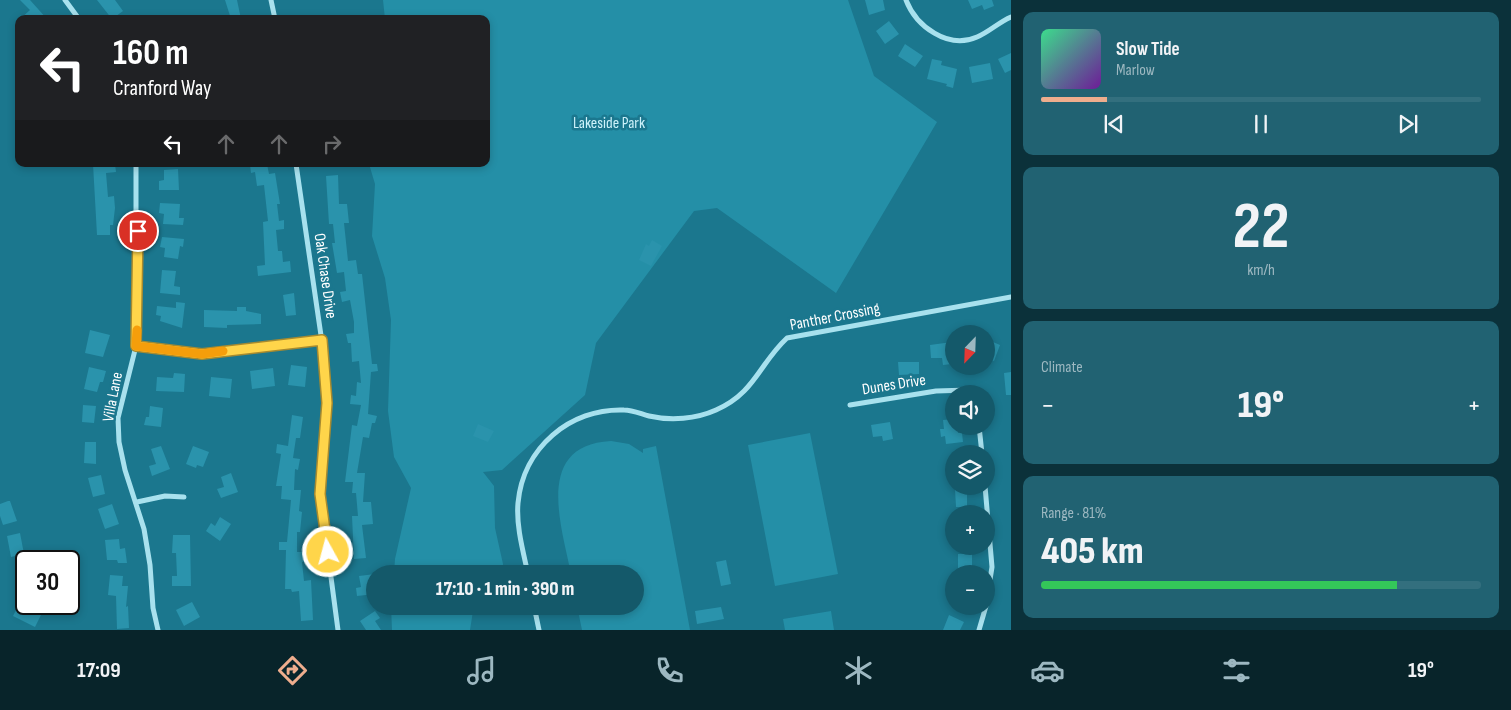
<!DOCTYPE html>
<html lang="en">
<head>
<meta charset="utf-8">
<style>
	:root { --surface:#14596a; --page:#216272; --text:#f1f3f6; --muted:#9db8c1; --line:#336f7e; --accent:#eead8d }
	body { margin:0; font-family:"Sofia Sans Condensed",sans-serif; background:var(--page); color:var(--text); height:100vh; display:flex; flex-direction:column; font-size:19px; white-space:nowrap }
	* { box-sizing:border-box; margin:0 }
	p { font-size:16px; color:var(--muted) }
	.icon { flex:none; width:28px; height:28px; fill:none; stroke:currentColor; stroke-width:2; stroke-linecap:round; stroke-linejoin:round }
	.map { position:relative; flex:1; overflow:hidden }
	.details { display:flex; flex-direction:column; gap:12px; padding:12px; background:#0b313a; width:500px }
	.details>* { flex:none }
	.top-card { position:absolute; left:15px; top:15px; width:475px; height:152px; border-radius:10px; box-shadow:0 2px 8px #0003; background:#202124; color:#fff; overflow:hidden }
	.needle { width:32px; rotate:203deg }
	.tools { position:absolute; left:945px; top:325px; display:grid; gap:10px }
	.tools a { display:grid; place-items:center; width:50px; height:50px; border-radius:50%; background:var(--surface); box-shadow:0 2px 8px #0003; font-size:25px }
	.speed { position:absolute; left:15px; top:550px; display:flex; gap:10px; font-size:25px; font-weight:700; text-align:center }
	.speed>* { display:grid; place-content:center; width:65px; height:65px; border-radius:50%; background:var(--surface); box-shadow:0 2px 8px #0003; line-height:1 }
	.speed .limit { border:2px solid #111; border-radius:8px; background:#fff; color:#111 }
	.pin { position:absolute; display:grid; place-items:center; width:42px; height:42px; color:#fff; margin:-21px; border:2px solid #fff; border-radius:50%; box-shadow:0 1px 5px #0007 }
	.me { position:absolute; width:55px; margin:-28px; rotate:353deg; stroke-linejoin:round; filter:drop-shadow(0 0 4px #0008) }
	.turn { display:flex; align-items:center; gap:18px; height:105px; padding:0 15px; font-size:22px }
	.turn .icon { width:65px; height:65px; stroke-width:2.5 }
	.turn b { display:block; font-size:35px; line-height:42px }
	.lanes { display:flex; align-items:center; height:48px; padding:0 15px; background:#0003; justify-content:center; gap:25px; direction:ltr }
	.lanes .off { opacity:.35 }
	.big { font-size:38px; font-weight:800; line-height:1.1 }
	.details .tile { flex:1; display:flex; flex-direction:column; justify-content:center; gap:8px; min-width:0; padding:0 18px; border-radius:10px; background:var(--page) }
	.details .dial { align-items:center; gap:0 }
	.dial b { font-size:65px; line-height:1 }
	.song { display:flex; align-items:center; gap:15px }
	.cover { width:60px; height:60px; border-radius:8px; background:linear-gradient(135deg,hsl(150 70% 55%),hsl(280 70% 35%)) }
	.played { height:5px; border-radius:2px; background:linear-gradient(90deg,var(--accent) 15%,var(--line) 15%) }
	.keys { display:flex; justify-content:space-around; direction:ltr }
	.heat { display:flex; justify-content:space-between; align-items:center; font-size:28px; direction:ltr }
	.charge { height:8px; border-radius:4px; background:linear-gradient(90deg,#34c759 81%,var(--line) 0) }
	.trip { position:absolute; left:366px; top:565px; width:278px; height:50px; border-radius:25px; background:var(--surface); box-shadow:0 2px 8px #0003; font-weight:800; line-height:50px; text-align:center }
	.tab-bar { display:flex; height:80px; justify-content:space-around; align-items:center; background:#08242a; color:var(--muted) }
	.tab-bar .icon { width:35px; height:35px }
	.tab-bar .selected { color:var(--accent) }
	.tab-bar b { font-size:22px; color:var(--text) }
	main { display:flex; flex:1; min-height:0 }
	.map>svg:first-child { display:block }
	.green { fill:#248fa7 }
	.building { fill:#2a93ac }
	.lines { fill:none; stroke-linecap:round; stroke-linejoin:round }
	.street { stroke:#a8e1ee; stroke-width:5 }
	.route-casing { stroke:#a68a30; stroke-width:12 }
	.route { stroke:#ffd54a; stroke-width:9 }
	.slow { stroke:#f59e0b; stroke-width:9 }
	.labels { text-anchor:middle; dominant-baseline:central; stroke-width:5; stroke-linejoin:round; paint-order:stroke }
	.park-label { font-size:16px; fill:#cdf2fa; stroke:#1b778e }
	.street-label { font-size:16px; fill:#fff; stroke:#1b778e }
</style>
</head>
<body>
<main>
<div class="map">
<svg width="1011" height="630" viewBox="0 0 1011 630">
	<rect width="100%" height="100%" fill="#1b778e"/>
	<path class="green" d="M383,0H848L874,76L937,122L836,293L717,208L694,211L596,343L585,395L502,470L483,472L494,486L495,528L503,564L502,574H394L395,559L411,488L394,457L388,411L391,320L385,278L372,236L375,184L369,164H486V19H385Z
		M810,433L838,574L775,586L748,445Z
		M611,441L629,444L643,453V449L656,446L690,630H582L577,606H635V574H571C562,527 533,445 611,441Z
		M391,606H479L473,611L470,630H392Z
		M831,611L834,630H785L783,619Z"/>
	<path class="building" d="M20,0H30L47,19H20L30,10Z
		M97,0H115L123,11L112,19Z
		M225,0H237L241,19H231Z
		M865,0H883L885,10L869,15Z
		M968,0H992L994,6L984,10L982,5L972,9Z
		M889,21L899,34L885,44L876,31Z
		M905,44L923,56L915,67L898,56Z
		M1011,53V70L1005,73L998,59Z
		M932,59L942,61L941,65L957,69L953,88L946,86L947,84L927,79Z
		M990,63L993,79L972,83L969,67Z
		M93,164H115L116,172L106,173L108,197L114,196L115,208L113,225H110V235H97Z
		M257,164H267L269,174L275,173L280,204H277L279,221L284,220V229L276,230L278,251H282L283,262L290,261L291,272L258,276L257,266L265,265L263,222L268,221L264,185L257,186L255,172L251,173L250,165Z
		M178,169L179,190H159V181L164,180V170Z
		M338,175L339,204H347L349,223H344L348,261L356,260L358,274H362L372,364H377L378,371L371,372L368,414L377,416L375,423H372L369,438L363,437L357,473H365L363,502H371L373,524L362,525L366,558L354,559L352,516H358L356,493H352L353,482H345L352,425L357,426L361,405L350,404L351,395L356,396L357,382L361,383L359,361L352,362L351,343H348L346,334L354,333V322L350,300L342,302L340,292L346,291L344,272L337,273L332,243H335L333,224H329L326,176Z
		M160,203L180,204L179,218H184L183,225L163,224L164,214L159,213Z
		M162,237L184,239L183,247L180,246L178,259L164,257L165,248L160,247Z
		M652,240L662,246L651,266L639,260L646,244L649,246Z
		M162,270L176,271L174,286L180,287V295L160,293Z
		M294,293L296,315L286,316L283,295Z
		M176,302L185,303L182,328L160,321L161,316L156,315L157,306L176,308Z
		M237,307H246V311L261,314V324L227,325V328L204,327V310L237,311Z
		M90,330L110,335L103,357L85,353Z
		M986,339L1000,345L994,361L986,358Z
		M952,342V364L943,365L942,358H931L930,345Z
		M898,362H919V374L899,375Z
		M291,365L307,367L305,387L288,385Z
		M89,367L106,371L103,382H100L97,392L84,389Z
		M273,368L275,386L252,389L250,371Z
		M1011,372V395H1006L1004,373Z
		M174,373L185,374L184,392L156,391L157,377L173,378Z
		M211,377L232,379L230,398L209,396Z
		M83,405L96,406L94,423L82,422Z
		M150,406L163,408L161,427L144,425L146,417H149Z
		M292,415L303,417L300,438H296L293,458L300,459L298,470L295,469L294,490H301L299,511L302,512L300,532H297V552H308V562H302L304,581L311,580L313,620L301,621L299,591L292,592L291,589H285L286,550H279V542H287L291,500L281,499L282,486H276L281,454L276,453L277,444L288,446Z
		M954,419V426H957L958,433H962L963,442L946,444L945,436L941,437L940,429H944L943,420Z
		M890,422L893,439L883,441L882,436L873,437L871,425Z
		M478,424L494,431L488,442L473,436Z
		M85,442H96V464L84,463Z
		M161,446L170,469L152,476L149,466L156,464L151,449Z
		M193,446L209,452L203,467L197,465L196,468L186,464Z
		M231,473L238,492L221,498L217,489L224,487L221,477Z
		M101,475L105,494L93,497L88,478Z
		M955,489H967V507H956Z
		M8,501H10L17,521L3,525L0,516V504Z
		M112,504L119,524L105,529L98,509Z
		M220,517L231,524L220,541L206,531L211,523L215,526Z
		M20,533L24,554L11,557L7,536Z
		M173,535H190L191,586H172V576H177L176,553H172Z
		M119,539L120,549L125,548L127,563H118L117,560H107L105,540Z
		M958,554H972V568H958Z
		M726,560L731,584L721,586L716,562Z
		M375,574V594L357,596L356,588L361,587L359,576Z
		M110,575L123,576L122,586H128L126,607L128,606L129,628L117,629L116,596L108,595Z
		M192,602L200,617L184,626L176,610Z
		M28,604L43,611L35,627L13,616L17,608L25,611Z
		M721,607L724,619L697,624L695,611Z
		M375,611L380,618L375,621L381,630H366L360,621Z
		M949,615L964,622L960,630H943Z"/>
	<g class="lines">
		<path class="street" d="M65,0L79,19
			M271,0L275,19
			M906,0C916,26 948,50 977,37C989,32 999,22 1011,17
			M136,164V346L118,418L119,442L125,470L144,529L150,565L153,608L158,630
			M296,164L324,356L327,403L320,494L338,630
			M136,346L202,354L322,340
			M850,405L936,391L969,390L971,394
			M979,426L982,454
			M985,486L992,567L986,605
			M137,502L165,496L184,497
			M528,574C523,551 516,526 518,503C523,448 570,408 624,410C633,410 641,414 649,416C671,421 696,419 716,410C755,393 759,364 787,338L1011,297
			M534,606L539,630
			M979,630L986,606"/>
	</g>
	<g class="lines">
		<defs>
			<path id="route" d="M138,231L136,346L202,354L322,340L327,403L320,494L328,552"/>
		</defs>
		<use href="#route" class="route-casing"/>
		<use href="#route" class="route"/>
		<path class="slow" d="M137,330L136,346L202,354L223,351"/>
	</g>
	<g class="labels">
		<g class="park-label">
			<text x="609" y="123">Lakeside Park</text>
		</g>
		<g class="street-label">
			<text transform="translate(325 276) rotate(82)">Oak Chase Drive</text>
			<text transform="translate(835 317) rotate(-11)">Panther Crossing</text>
			<text transform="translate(894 385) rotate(-9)">Dunes Drive</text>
			<text transform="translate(113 397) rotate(-79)">Villa Lane</text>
		</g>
	</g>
</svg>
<div class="tools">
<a><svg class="needle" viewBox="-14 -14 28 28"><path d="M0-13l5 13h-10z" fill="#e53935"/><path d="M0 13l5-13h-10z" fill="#9db8c1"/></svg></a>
<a><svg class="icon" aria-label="sound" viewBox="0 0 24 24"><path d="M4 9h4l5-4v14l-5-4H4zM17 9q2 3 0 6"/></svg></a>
<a><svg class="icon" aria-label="layers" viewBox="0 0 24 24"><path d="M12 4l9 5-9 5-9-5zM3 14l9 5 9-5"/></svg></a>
<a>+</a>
<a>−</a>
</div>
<div class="speed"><div class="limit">30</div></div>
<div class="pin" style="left:138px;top:231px;background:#d93025"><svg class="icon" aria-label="arrive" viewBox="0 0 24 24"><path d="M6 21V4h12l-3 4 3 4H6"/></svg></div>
<svg class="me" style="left:328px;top:552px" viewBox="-20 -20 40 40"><circle r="17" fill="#ffd54a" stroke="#fff" stroke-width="3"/><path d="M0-11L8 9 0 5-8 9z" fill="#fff"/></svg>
<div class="trip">17:10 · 1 min · 390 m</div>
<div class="top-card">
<div class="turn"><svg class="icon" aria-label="left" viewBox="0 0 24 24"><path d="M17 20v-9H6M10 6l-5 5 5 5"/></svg><div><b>160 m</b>Cranford Way</div></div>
<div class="lanes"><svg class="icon" aria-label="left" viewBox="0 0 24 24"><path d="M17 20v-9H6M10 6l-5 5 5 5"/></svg><svg class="icon off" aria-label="ahead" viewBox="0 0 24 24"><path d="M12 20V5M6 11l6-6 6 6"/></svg><svg class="icon off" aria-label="ahead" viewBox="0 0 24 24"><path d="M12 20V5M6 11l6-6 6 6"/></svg><svg class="icon off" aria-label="right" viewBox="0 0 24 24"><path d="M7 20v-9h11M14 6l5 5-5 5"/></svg></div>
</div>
</div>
<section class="details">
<div class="tile">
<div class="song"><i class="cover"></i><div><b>Slow Tide</b><p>Marlow</p></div></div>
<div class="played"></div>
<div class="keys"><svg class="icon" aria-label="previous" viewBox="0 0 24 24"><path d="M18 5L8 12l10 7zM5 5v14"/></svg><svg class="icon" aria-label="pause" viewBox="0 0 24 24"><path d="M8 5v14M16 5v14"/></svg><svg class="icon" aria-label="next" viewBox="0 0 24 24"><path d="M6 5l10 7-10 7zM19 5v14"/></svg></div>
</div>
<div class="tile dial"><b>22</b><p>km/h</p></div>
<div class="tile"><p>Climate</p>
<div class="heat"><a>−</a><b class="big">19°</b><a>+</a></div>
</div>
<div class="tile"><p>Range · 81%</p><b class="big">405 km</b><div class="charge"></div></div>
</section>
</main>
<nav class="tab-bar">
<b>17:09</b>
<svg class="icon selected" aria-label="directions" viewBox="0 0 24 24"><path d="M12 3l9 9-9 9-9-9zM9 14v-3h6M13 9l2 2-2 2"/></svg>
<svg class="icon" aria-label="music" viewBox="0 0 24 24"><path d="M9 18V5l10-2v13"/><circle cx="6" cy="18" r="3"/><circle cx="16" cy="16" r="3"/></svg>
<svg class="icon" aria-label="phone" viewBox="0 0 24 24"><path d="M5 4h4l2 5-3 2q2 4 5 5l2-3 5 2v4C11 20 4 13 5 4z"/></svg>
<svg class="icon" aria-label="climate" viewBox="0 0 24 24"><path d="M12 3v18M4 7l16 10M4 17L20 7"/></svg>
<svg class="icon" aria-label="car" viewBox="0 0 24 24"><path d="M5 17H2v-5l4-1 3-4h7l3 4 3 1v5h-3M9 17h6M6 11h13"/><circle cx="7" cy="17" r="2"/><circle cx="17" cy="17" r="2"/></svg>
<svg class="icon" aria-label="filters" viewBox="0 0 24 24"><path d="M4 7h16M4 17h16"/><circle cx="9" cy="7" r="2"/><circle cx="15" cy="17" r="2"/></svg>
<b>19°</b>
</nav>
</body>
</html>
